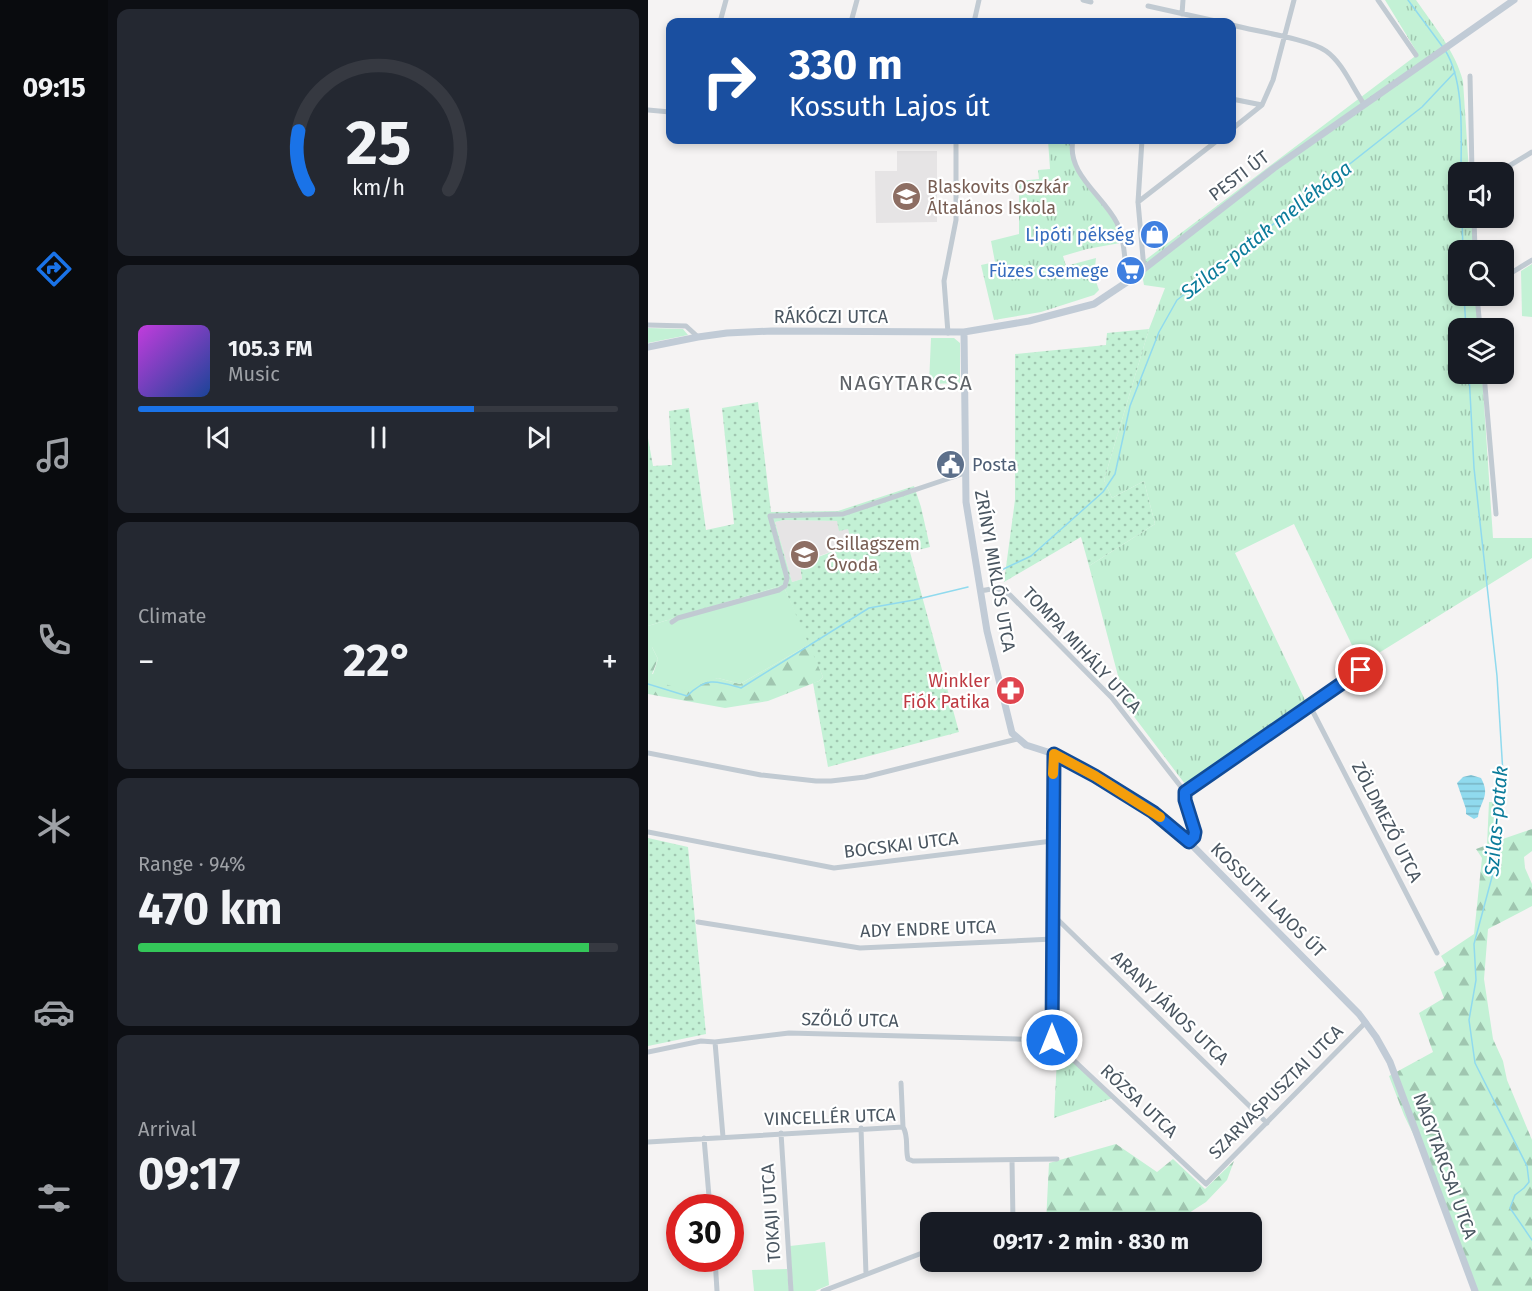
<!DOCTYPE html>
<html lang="en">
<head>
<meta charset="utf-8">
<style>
	:root { --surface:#171b24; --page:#242831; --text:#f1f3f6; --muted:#9ea1a6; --line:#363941; --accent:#1a73e8 }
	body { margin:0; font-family:"Fira Sans",sans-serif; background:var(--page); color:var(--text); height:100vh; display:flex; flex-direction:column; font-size:22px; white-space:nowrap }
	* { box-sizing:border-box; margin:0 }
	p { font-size:20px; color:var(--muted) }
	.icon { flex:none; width:33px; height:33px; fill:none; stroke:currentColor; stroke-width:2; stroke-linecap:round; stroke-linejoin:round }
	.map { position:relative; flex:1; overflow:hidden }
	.sheet { display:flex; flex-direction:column; gap:9px; padding:9px; background:#0d0f14; width:540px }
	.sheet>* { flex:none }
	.top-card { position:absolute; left:18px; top:18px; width:570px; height:126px; border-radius:12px; box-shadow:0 3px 9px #0003; background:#1a4fa0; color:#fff; overflow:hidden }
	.buttons { position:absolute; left:800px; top:162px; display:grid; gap:12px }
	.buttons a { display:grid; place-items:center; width:66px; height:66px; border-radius:12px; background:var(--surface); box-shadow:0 3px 9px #0003; font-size:30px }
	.speed { position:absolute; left:18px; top:1194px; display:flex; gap:12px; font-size:30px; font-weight:700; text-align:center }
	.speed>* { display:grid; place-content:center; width:78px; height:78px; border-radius:50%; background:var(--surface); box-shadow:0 3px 9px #0003; line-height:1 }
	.speed .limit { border:9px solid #d22; background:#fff; color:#111 }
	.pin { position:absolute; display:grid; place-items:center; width:51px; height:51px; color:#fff; margin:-26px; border:3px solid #fff; border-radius:50%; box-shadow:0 2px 6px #0007 }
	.me { position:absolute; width:66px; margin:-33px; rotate:0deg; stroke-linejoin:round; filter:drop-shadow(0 0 4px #0008) }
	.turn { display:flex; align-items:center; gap:21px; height:126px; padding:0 24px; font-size:27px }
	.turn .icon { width:78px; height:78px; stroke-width:2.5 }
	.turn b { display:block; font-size:42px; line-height:51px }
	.big { font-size:45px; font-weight:700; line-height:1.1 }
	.sheet .widget { flex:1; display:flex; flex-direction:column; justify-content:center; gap:9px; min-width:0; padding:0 21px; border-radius:12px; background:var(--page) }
	.sheet .dial { align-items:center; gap:0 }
	.dial svg { height:156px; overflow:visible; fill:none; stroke:var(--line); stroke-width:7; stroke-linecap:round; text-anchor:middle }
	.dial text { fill:var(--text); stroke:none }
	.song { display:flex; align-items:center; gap:18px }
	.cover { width:72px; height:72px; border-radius:9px; background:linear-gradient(135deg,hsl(290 70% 55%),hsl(220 70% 35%)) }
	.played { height:6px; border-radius:3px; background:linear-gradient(90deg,var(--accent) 70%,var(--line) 70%) }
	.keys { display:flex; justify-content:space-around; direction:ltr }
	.heat { display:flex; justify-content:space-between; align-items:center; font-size:33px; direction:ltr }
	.charge { height:9px; border-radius:4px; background:linear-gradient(90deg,#34c759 94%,var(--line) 0) }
	.trip { position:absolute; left:272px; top:1212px; width:342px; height:60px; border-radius:12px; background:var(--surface); box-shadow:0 3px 9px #0003; font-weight:700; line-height:60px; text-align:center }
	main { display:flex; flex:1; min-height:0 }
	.tab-bar { display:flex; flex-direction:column; width:108px; justify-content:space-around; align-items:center; background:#090b0e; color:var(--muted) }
	.tab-bar .icon { width:42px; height:42px }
	.tab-bar .selected { color:var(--accent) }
	.tab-bar b { font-size:27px; color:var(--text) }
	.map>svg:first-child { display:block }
	.education { fill:#e6e4e5 }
	.grass { fill:url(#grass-tufts) }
	.forest { fill:url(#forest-firs) }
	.park { fill:#c3f1d5 }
	.garden { fill:url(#garden-dots); fill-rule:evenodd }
	.water { fill:url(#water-rules) }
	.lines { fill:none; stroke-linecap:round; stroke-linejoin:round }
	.stream { stroke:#90daee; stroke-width:1.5 }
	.street { stroke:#c1cad2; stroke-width:5 }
	.secondary { stroke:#c1cbd6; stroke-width:7 }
	.route-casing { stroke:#114b97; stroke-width:15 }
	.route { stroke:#1a73e8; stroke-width:10 }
	.slow { stroke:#f59e0b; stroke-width:10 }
	.labels { text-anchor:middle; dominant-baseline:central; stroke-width:4.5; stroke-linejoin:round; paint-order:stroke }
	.street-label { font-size:18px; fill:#4a5661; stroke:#fff }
	.education-label { font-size:18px; fill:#785e54; stroke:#fff; text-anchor:start }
	.shop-label { font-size:18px; fill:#366cbe; stroke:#fff; text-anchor:end }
	.service-label { font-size:18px; fill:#4e5e75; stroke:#fff; text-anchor:start }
	.health-label { font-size:18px; fill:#be3a42; stroke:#fff; text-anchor:end }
	.water-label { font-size:20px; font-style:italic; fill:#0c7c9b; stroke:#fff }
	.quarter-label { font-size:21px; letter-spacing:1.5px; fill:#5f6368; stroke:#fff }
</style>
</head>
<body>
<main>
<nav class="tab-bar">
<b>09:15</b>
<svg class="icon selected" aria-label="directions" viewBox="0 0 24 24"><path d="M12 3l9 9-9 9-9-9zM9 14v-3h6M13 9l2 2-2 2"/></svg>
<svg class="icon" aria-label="music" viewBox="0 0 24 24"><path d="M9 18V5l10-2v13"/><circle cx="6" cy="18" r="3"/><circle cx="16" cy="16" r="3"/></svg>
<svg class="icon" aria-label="phone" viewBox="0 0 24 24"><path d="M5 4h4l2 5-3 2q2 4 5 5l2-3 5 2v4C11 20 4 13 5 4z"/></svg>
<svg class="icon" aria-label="climate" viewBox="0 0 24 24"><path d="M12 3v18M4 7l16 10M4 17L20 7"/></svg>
<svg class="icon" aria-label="car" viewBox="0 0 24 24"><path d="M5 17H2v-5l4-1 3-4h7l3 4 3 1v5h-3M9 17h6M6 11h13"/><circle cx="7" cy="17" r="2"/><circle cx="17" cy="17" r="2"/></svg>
<svg class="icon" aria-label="filters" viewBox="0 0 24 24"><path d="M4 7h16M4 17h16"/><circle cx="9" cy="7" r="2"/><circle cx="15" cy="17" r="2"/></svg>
</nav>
<section class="sheet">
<div class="widget dial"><svg viewBox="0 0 100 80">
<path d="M14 69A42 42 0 1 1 86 69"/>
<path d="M14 69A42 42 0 0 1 9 39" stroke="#1a73e8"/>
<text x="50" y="56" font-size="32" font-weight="700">25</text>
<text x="50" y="72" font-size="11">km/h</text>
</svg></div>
<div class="widget">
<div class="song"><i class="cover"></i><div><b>105.3 FM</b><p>Music</p></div></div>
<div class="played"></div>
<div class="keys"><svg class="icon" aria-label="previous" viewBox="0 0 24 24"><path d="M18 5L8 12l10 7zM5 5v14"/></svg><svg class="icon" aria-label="pause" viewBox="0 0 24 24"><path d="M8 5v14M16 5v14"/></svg><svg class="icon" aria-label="next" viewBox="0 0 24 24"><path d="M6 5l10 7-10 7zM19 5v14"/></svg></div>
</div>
<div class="widget"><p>Climate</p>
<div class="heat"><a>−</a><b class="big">22°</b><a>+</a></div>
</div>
<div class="widget"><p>Range · 94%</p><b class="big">470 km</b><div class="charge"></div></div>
<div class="widget"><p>Arrival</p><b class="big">09:17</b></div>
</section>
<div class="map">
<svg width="884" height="1291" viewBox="0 0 884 1291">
	<defs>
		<pattern id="grass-tufts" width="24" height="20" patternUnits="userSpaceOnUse" patternTransform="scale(1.5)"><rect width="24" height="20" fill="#c3f1d5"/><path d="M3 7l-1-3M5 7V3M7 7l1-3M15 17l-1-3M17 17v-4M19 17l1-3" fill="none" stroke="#a0c6b0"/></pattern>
		<pattern id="forest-firs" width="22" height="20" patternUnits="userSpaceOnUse" patternTransform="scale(1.5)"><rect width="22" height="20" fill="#c3f1d5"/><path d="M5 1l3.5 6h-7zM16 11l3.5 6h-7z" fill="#a0c6b0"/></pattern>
		<pattern id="garden-dots" width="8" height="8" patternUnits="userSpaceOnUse" patternTransform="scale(1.5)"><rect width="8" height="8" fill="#c3f1d5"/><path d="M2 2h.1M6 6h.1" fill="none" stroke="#a0c6b0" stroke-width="1.8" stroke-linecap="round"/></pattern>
		<pattern id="water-rules" width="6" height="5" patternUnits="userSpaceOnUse" patternTransform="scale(1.5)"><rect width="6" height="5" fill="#90daee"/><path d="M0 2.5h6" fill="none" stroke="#78b4c4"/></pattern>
	</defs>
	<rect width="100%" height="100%" fill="#f5f3f3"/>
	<path class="education" d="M249,151H289V222L228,223L227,171H249Z
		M136,520L189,521L200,528L204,544L152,563L154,579L144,582L127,522Z"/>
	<path class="grass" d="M737,0H768C786,26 807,51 815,81L821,172H810V218H824L826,250H810V296H829L831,328H810V374H834L845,538H884V558L713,664L646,524L587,553L657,700L537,784L478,706L441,566L507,524L496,481L464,498L456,480L501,329L517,288L496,285L492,264L770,54Z
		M400,140H423L427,166L468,224L472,243L439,249L415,256L418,266L448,258L446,276L451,290L446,295L393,312L346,320L333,265L347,262L343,241L371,234V181L391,179L390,170L402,169Z
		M407,1042L465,1098L406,1118L409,1058Z"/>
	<path class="forest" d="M162,644L175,677L171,681L120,701L77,708L0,694V647H4L10,659L4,674L58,681L70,678L92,684Z
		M841,802H852L849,841L884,829V851L876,857L877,868L884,884V906L840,929L836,979L845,1039L855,1061L859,1080L884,1140V1291H826L770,1144L756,1115L741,1076L785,1052L771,1013L796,998L786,972L798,965L793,956L826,934L834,858L828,849L839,845Z
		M468,1144L509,1172L525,1159L557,1189L586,1161L579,1180L558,1202L527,1222H398L401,1163Z"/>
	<path class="park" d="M884,264V317L874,316L873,271Z
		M0,328L35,329L40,335L0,343Z
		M283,338H306L312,343V383L281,384Z
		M135,585L162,644L92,684L70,678L37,690L3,680L10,659L4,647H0V626Z
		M177,1242L181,1285L167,1291H145L142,1246Z
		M139,1269L141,1291H106L104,1270Z"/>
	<path class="garden" d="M501,329L456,480L464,498L496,481L507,524L441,566L433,537L356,582L367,500V354L458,345L459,333Z
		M110,402L123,512L190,511L266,486L273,507L282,547L262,552L311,732L180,767L165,683L171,681L175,677L135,585L0,626V438L5,466L24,465L21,411L41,408L58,530L86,524L74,408ZM136,520L189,521L191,531L200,529L204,544L152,564L154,579L144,582L127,522Z
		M0,838L40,847L58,1034L0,1046Z"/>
	<path class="water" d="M823,775L833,778C843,796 832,801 830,817L826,819L818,814V809L809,783L815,777Z"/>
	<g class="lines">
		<path class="stream" d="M760,0L794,46
			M797,50C817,82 813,135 813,172
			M814,218L815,250
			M816,296L818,328
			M821,374L826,468L849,676L855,774L848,847V862L826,944L828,980L821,1020L827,1063L879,1166L881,1182L876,1188L867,1195L862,1208L884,1240
			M343,575L383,556L455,492L467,474L482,406L511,332L529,300L774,107L807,72
			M0,684L39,696C59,676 69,681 93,688L221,608L266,600L320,587"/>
		<path class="street" d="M435,0L443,2
			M730,0L768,55
			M500,6L572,22
			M534,14L535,0
			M72,22L78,0
			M203,22L209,0
			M326,22L331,0
			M584,25C606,31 661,39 678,51C695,63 704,87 716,104
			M822,76L824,172
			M584,99L614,105
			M0,110L22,112
			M584,129L614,105L625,80L646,0
			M425,140C418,174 456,196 469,223C477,241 477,263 479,282
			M494,140L490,202L496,269
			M851,172L884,152
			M490,202L570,140
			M826,218L827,250
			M855,278L884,260
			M829,296L832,328
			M0,325L38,326L50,337
			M300,333L296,281L308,220V140
			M836,374L848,514
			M332,591L349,588L362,595L464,698L537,792V800L547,832L546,837L541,842
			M24,622L30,618L131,590L137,586L139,578L122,516L195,514L317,473
			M662,706L789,953
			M0,753L113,775L168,781H183L217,777L369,739
			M537,792L713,671
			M0,832L186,868L404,841
			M404,914L619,1123
			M50,922L212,948L405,939
			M404,1040L558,1184L718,1022
			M404,1040L406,754
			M67,1042L75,1137
			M0,1052L53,1041L67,1042L141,1033L404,1040
			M253,1083L255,1127
			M213,1128L218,1274
			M133,1133L143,1291
			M56,1138L62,1208
			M0,1142L255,1127C261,1136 257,1149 260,1159L265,1161L409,1159
			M364,1160L365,1222
			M67,1258L69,1291
			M175,1291L282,1250"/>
		<path class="secondary" d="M316,332L318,502L339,631L364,733L378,745L406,754L447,776L505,812L533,834L711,1014L728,1037L742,1062L827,1291
			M0,347L50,337L79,333L124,331L316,332L381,321L446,304L479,282L626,168L866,0"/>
	</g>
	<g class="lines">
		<defs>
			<path id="route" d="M404,1040L406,754L447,776L505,812L541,842L546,837L547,832L537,800V792L713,670"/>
		</defs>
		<use href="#route" class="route-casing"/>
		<use href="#route" class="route"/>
		<path class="slow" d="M405,774L406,754L447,776L512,817"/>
	</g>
	<defs>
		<symbol id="school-disc" viewBox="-11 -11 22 22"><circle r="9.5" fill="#8d6e63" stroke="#fff"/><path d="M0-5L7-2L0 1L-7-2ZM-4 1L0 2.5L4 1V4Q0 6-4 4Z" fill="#fff"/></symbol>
		<symbol id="shop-disc" viewBox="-11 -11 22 22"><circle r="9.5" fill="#3f7fe0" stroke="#fff"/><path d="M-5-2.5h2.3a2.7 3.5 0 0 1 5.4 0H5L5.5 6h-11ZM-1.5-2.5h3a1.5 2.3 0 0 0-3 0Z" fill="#fff"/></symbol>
		<symbol id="supermarket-disc" viewBox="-11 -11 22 22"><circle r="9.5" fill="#3f7fe0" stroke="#fff"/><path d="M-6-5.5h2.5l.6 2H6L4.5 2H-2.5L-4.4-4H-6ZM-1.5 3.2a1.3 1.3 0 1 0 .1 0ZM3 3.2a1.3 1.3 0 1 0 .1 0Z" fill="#fff"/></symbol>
		<symbol id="civic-disc" viewBox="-11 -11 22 22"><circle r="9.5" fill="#5c6f8a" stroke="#fff"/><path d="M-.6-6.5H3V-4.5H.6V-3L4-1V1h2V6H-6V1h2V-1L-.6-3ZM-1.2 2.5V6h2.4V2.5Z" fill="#fff"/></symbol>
		<symbol id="pharmacy-disc" viewBox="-11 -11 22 22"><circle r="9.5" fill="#e0444e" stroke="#fff"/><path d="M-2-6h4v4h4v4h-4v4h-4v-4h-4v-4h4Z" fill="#fff"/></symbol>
	</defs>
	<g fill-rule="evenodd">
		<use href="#school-disc" x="242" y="180" width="33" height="33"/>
		<use href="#shop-disc" x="490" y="218" width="33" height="33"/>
		<use href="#supermarket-disc" x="466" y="254" width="33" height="33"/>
		<use href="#civic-disc" x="286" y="448" width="33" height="33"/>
		<use href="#school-disc" x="140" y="538" width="33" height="33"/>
		<use href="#pharmacy-disc" x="346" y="674" width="33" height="33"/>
	</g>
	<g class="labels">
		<g class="street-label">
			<text transform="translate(591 176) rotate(-37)">PESTI ÚT</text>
			<text x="183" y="317">RÁKÓCZI UTCA</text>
			<text transform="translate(347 571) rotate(80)">ZRÍNYI MIKLÓS UTCA</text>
			<text transform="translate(434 650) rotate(47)">TOMPA MIHÁLY UTCA</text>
			<text transform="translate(739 822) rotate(63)">ZÖLDMEZŐ UTCA</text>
			<text transform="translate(253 845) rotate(-7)">BOCSKAI UTCA</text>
			<text transform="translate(620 900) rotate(45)">KOSSUTH LAJOS ÚT</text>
			<text transform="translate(280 929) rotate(-2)">ADY ENDRE UTCA</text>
			<text transform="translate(522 1008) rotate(44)">ARANY JÁNOS UTCA</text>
			<text transform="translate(202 1020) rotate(1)">SZŐLŐ UTCA</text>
			<text transform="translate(628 1092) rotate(-45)">SZARVASPUSZTAI UTCA</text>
			<text transform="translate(491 1101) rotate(43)">RÓZSA UTCA</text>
			<text transform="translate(182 1117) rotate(-2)">VINCELLÉR UTCA</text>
			<text transform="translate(797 1166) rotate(70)">NAGYTARCSAI UTCA</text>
			<text transform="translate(123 1213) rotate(-94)">TOKAJI UTCA</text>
		</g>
		<g class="education-label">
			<text x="279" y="187">Blaskovits Oszkár<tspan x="279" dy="21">Általános Iskola</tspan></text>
			<text x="178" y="544">Csillagszem<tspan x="178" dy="21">Óvoda</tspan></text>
		</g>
		<g class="shop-label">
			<text x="486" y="235">Lipóti pékség</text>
			<text x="461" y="271">Füzes csemege</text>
		</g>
		<g class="service-label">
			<text x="324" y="465">Posta</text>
		</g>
		<g class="health-label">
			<text x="342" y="681">Winkler<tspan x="342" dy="21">Fiók Patika</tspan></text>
		</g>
		<g class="water-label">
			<text transform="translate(618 230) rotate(-38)">Szilas-patak mellékága</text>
			<text transform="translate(848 821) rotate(-85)">Szilas-patak</text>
		</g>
		<g class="quarter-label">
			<text x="258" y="383">NAGYTARCSA</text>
		</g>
	</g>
</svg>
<div class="buttons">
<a><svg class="icon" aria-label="sound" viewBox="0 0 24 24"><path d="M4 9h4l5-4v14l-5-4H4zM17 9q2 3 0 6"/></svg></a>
<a><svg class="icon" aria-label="search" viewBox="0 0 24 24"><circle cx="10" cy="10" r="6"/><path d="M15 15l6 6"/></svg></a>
<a><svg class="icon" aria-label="layers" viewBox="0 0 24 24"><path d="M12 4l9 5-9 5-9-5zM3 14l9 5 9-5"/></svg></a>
</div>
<div class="speed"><div class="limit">30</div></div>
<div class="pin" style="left:713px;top:670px;background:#d93025"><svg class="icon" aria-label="arrive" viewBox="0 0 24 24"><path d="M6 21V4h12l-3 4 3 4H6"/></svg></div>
<svg class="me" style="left:404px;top:1040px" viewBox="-20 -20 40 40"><circle r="17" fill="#1a73e8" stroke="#fff" stroke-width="3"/><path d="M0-11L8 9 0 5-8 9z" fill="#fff"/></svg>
<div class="trip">09:17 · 2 min · 830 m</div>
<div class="top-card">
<div class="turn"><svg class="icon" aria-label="right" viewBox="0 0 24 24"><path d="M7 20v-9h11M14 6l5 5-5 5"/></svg><div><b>330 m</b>Kossuth Lajos út</div></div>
</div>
</div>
</main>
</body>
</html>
